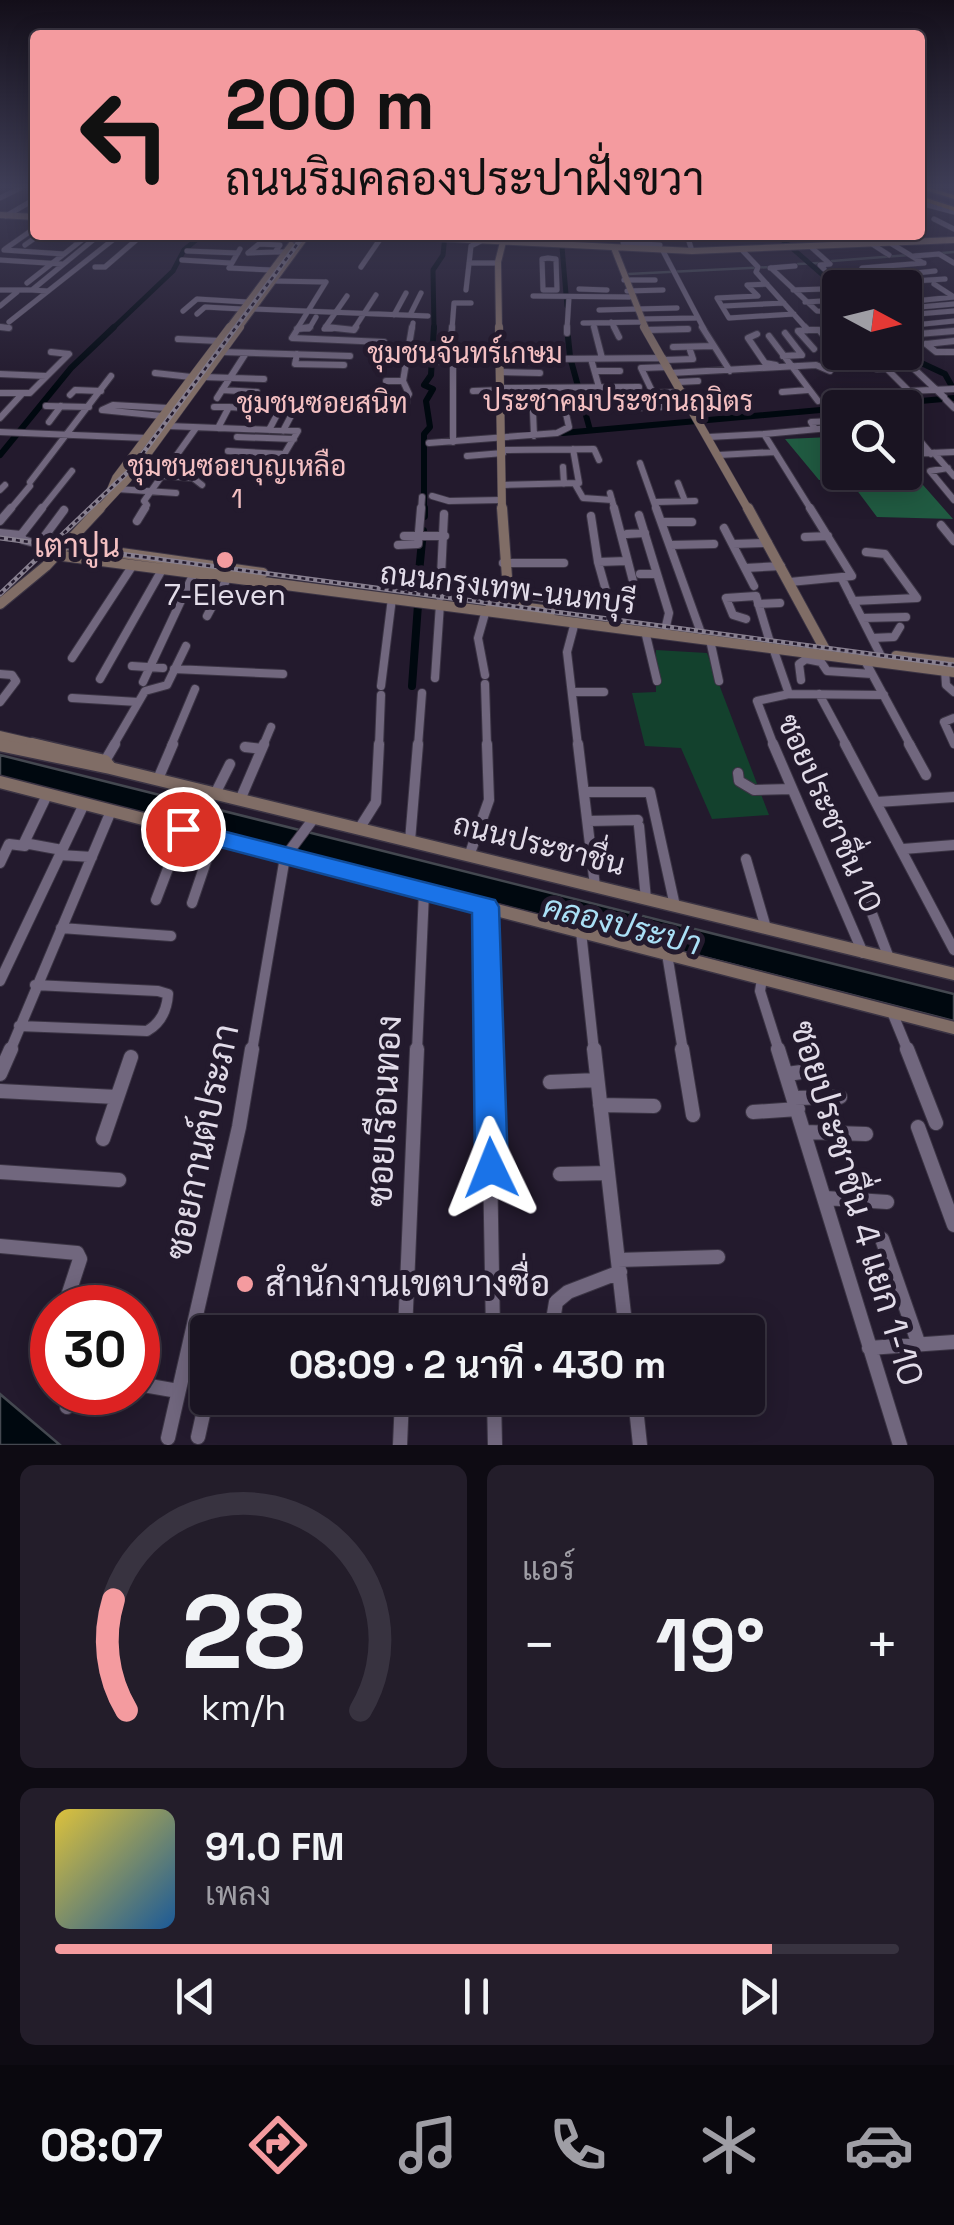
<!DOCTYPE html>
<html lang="th">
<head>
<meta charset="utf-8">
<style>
	:root { --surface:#1a1422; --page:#231d2a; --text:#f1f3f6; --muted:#9f9ea5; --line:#383340; --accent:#f49b9f }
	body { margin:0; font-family:"Space Grotesk",Sarabun,sans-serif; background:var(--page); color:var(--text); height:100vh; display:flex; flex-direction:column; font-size:38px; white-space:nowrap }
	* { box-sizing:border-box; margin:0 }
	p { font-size:32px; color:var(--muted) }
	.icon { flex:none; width:55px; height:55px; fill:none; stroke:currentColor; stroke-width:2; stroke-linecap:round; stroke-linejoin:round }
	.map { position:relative; height:1445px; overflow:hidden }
	.drawer { display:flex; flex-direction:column; gap:20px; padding:20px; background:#0e0b13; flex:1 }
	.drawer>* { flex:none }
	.hud { position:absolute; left:30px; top:30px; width:895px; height:210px; border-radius:10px; box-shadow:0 5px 25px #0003,0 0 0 2px var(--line); background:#f49b9f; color:#111; overflow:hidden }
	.needle { width:65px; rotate:97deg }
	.controls { position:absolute; left:822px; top:270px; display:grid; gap:20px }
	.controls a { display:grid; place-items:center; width:100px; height:100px; border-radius:10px; background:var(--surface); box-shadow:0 5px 25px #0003,0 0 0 2px var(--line); font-size:50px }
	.speed { position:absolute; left:30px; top:1285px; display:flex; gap:20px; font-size:50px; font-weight:700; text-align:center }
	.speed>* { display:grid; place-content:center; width:130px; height:130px; border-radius:50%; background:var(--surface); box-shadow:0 5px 25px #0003,0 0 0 2px var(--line); line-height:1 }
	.speed .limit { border:15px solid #d22; background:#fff; color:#111 }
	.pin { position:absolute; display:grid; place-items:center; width:85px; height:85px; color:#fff; margin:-42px; border:5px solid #fff; border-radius:50%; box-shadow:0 2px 10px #0007 }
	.me { position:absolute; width:110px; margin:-55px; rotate:358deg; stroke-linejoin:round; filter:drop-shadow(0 0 8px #0008) }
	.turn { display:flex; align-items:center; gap:35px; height:210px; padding:0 30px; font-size:45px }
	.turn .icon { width:130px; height:130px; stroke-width:2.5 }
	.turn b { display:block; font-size:70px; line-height:85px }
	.big { font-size:75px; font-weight:600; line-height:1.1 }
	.drawer .widget { flex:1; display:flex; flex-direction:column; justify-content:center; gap:15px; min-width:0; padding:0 35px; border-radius:15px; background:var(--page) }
	.drawer .dial { align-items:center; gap:0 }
	.dial svg { height:260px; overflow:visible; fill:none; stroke:var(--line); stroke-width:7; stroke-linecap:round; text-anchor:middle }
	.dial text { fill:var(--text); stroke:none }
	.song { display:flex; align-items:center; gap:30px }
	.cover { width:120px; height:120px; border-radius:15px; background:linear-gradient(135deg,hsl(50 70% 55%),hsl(210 70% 35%)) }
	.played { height:10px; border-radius:5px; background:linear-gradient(90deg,var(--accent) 85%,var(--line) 85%) }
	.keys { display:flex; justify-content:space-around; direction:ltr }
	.heat { display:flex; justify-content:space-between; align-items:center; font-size:55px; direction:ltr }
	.drawer .tiles { flex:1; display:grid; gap:20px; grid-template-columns:1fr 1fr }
	.widget:last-child { grid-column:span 2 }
	.trip { position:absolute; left:190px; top:1315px; width:575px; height:100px; border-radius:10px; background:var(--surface); box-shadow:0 5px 25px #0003,0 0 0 2px var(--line); font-weight:600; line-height:100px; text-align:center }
	.tabs { display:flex; height:160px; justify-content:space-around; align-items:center; background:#0a080e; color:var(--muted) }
	.tabs .icon { width:70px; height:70px }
	.tabs .current { color:var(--accent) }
	.tabs b { font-size:45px; color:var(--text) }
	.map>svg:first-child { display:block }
	.green { fill:#13412d }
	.forest { fill:#205a41 }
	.water { fill:#00080f; stroke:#444850; stroke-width:2.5 }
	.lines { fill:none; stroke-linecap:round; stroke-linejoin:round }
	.stream { stroke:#444850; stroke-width:2.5 }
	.canal-far2 { stroke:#00080f; stroke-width:5 }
	.canal-far1 { stroke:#00080f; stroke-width:6 }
	.canal { stroke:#00080f; stroke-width:8 }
	.street-far4-casing { stroke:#3b3444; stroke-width:6 }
	.street-far3-casing { stroke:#3b3444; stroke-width:8 }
	.street-far2-casing { stroke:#3b3444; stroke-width:10 }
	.street-far1-casing { stroke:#3b3444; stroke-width:12 }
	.street-casing { stroke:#3b3444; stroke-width:16 }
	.secondary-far3-casing { stroke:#3b3444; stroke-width:8 }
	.secondary-far2-casing { stroke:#3b3444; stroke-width:9 }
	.secondary-far1-casing { stroke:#3b3444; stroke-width:12 }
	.secondary-casing { stroke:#3b3444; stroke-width:15 }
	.highway-casing { stroke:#3b3444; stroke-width:3 }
	.street-far4 { stroke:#71677e; stroke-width:5 }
	.street-far3 { stroke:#71677e; stroke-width:6 }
	.street-far2 { stroke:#71677e; stroke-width:8 }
	.street-far1 { stroke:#71677e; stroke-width:10 }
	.street { stroke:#71677e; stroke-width:14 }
	.secondary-far3 { stroke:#806d66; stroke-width:6 }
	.secondary-far2 { stroke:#806d66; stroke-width:8 }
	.secondary-far1 { stroke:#806d66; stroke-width:10 }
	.secondary { stroke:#806d66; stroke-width:12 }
	.highway { fill:#a37a2d; fill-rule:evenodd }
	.rail-casing { stroke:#888090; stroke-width:5 }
	.rail { stroke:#231a2d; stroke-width:2.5; stroke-dasharray:4; stroke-linecap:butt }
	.route { fill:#1a73e8; stroke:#114b97; stroke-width:2.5 }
	.poi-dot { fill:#f49b9f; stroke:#231a2d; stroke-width:4 }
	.labels { text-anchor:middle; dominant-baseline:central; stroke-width:10; stroke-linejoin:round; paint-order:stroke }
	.far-neighbourhood-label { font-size:28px; fill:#f4c0c2; stroke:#231a2d }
	.street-label { font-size:30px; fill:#e2dce9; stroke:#231a2d }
	.poi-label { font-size:30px; fill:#e2dce9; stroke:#231a2d }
	.neighbourhood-label { font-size:32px; fill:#f4c0c2; stroke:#231a2d }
	.water-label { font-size:32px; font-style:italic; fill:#aae0f6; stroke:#231a2d }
	.near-street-label { font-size:35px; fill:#e2dce9; stroke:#231a2d }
	.near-poi-label { font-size:35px; fill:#e2dce9; stroke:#231a2d; text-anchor:start }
</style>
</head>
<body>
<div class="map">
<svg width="954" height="1445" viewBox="0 0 954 1445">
	<rect width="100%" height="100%" fill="#231a2d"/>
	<path class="green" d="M656,650L707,653L769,815L712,819L681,748L645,746L632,693L656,692Z"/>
	<path class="forest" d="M831,437L840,442V472L866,473L873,479L916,477L953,519L877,517L850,481L819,480L785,439Z"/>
	<path class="water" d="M0,755L954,994V1021L0,777Z
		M0,1394L60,1445H0Z"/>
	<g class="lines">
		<path class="stream" d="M942,253L954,252
			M832,261L909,255
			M798,264L819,263
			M628,274L770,267"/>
		<path class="canal-far2" d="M561,235L567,306
			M777,235L840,290
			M112,329L173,271L184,250L202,235
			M434,329L433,270L443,255L445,235"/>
		<path class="canal-far1" d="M567,327L570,357L590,430
			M905,337L912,343L915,360L945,374L954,390
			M563,433L954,398
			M0,455L71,368L114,327
			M424,511V434L430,427L426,401L433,389L424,385L431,375L434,327"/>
		<path class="canal" d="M424,508V516
			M417,593L423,531
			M412,686L418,605"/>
		<defs>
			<path id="street-far4" d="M0,198L20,188
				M920,203L954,212
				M6,216L35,199
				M934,219L954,229
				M687,235L692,251
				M292,236L290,240H294
				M55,238L81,240
				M623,243L660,245
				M872,244L889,255
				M892,244L923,263
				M25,245L39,235
				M811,247L830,264L820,265L824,269
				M5,249L35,228
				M240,249L229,268L272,270
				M4,250L64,254
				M742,250L758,267L756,272L807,329
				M187,251L238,253
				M663,251L704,329
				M248,253L259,244L280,245L275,252H285
				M248,253L275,252
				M914,256L939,254L954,263
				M548,258L556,259L557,290H543L542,259Z
				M0,260L62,264
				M182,260L230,263
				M469,263H498
				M95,267H105L142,235
				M361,267L383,235
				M770,268L795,266
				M771,268L817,311L840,312
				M935,271L887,276L898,282L945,279
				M830,276L866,273L862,268L924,263
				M624,280H655
				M274,281L326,282
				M27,283L87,236
				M846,283L890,279
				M767,284L747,285L758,296L717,298L729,318L794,314
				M934,284L954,297
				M579,289L607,290
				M0,290H32
				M466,290L471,246L481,241
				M793,290L824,289
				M47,291L32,290L99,235
				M627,291L663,290
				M533,296L630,297
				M805,302L840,300
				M905,302L954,297
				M0,306L17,292
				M724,306L784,303
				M920,307L954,304
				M254,309L428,316
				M599,310L677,308
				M183,311L197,299L247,302
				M197,314L205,307L242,309
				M394,315L406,293
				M410,315L421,293
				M905,315L954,311
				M641,319L696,318
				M9,322L119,235
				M611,322L615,329
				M583,323L642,322
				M924,324L954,321
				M0,327L9,328
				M297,329L326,282
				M297,329H309L316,317
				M332,329H324L347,296
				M354,329L376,295
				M412,329L413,323
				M452,329L454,303H471
				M567,329L569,297
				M677,329H688"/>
			<path id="street-far3" d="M0,327L9,328
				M299,327L292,338L384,342
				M326,327L354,330L356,327
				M594,327L602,358
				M614,327L619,337
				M702,327L730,371
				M805,327L808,330
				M297,329L310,327
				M647,330L688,329
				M808,330L798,331L814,349
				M808,330H819L830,343
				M567,333V327
				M757,334L748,338L765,363L776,365
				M918,334L954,331
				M769,336L818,401
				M178,339L219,341
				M926,344L936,352H954
				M926,344L954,341
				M673,347L714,346
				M222,352L350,356
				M297,354L295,364L344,365
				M783,356L802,355L785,333
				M554,359L663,358
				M591,359L599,387
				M665,360L693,359L690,350
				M406,361L550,362
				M450,361L452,327
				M453,361V442
				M668,367L641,368L653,393L683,392
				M877,369L912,367L944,397
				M887,369L917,399
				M595,371H620
				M501,372L540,373
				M155,373L191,377
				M671,373L816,365L830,371
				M0,374L46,376
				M204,377L264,379
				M386,381H403
				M678,382L698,381
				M501,388L639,387
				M532,388L534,436
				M222,390L257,392
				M473,391L501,390
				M909,391L954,389
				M782,392L808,390
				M0,393H30L69,354L51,352
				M70,395L75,390L101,391
				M630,396L635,408L690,406
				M217,398L246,353
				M946,400L954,408
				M378,402H407
				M46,406L89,407
				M214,407H229
				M692,409L709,408
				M400,410L409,394L403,381L412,327
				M162,416L102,410L113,405L168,408
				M0,418L22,394
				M49,422L61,406
				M905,423L931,454
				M168,426L298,431L276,468
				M218,428L229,407L245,408
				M815,429L811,422L835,421
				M269,430L280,409
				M283,431L292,414
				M0,432L146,438
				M764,434L840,427
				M237,437L294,439
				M709,437L764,434L812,511
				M429,443L557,433L569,427L562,396
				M503,450L594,449L599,460
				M228,451L284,454
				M934,453L954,476
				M905,454L954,452
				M719,455L775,452
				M467,456L503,453
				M640,463L657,511
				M140,465L171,467
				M563,467L564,484
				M948,468L930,471L954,500
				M164,476L193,478L202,485
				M30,482L111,376
				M678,483L685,501
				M575,484L583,498L612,500
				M503,485L579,483L573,449
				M117,489L176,493
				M0,490L5,485
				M610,493L615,511
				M432,496L449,501L501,500
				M656,502L695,501
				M9,511L30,486
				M40,511L72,471
				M143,511L147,505L144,501L196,428
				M421,511L422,497"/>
			<path id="street-far2" d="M614,508L634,585
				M656,508L700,630
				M639,515L669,613L666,626
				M591,516L598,562L614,619
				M0,521L11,508
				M137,521L145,508
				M663,522H692
				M941,525L954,541
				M724,528L754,586
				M0,533L21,535
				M627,534L645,533
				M21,535L42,508
				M21,535L23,540L56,549
				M404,536H445
				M805,537L828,536
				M60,540L44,537L64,510
				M733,544L768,543
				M398,545L418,544L421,508
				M670,545L714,544
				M598,562L627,561
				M503,563H564
				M745,568L781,566
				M640,574H657
				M842,579L880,654
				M790,582L852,576L810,508
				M505,592L564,601
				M440,597L444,514
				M853,601L917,598L885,554L866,552
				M758,604L780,603
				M207,616L228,577
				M862,618L906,617
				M746,619L733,615L726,598L756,596L769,639
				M575,622L567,652L578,746
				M645,631L657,681
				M872,638L894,637L900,627
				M710,640L719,681
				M773,648L789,694
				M72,658L133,565
				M864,659L911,746
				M132,666L163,668
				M174,669L283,674
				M945,670L946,685L954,692
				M0,674L12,675L16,681L0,702
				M485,675L478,638L486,610
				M435,678L440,604
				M100,679L163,568
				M801,680L799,664L806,659L821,662L827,671L872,674
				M143,682L194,573
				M485,684L487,746
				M381,686L392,598
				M572,692H604
				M819,694L847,746
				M72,698L138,702
				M954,718L944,722L954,744
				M113,746L145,691L167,685L186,646
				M171,746L195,689
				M263,746L271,727
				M379,746L381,695
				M418,746L422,693
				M774,746L757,701L789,694L884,695"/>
			<path id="street-far1" d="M578,744L595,886
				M773,744L863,953
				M845,744L954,950
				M909,744L926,775
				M245,747L262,749
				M105,761L115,744
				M738,773L739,781L754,790L792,789
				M158,779L173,744
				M584,792H650L675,906
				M215,794L230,764
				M47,795L24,843L62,850
				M240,800L264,744
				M877,802L954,797
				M588,821L638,820
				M639,826L646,899
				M359,829L376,802L379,744
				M410,841L418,744
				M903,849L954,845
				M60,855L92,857
				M469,856L489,800L487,744
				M746,859L766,928
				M0,863L9,844L25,846
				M863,890L889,958
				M156,900L183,829
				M192,903L214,838
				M485,907L488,1051
				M61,928L171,936
				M581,932L594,1051
				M667,954L683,1051
				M762,979L760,991L779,1051
				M0,981L84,804
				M892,1012L908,1051
				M19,1026L147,1031C161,1023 167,1010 168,994L158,991L35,985
				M10,1051L111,811
				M252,1051L285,857L314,818
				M417,1051L424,892"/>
			<path id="street" d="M488,1049L493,1332
				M594,1049L626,1332
				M682,1049L693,1115
				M778,1049L900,1445
				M907,1049L936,1123
				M0,1074L11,1049
				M787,1074L816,1070
				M550,1082L597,1080
				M0,1091L116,1097
				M794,1098L840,1097
				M600,1105L654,1106
				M753,1112L798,1109
				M918,1127L954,1225
				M805,1132L866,1134
				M103,1139L131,1057
				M0,1172L119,1180
				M560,1174L608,1173
				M825,1198L887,1202
				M882,1239L919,1345
				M0,1246L77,1253L80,1259L64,1308
				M618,1260L718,1257
				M405,1332L417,1049
				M551,1332L556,1302L568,1292L620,1272
				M869,1348L954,1342
				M48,1354L52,1342
				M183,1372L208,1379
				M138,1384L178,1391
				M494,1398L495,1445
				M635,1398L640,1445
				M67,1407L72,1392
				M198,1437L208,1392
				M168,1438L239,1127L252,1049
				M400,1445L402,1398"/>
			<path id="secondary-far3" d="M0,215L35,217
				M374,235L692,251L954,240
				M614,248L646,329
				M228,329L291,245
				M238,329L307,235
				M499,329L498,262L503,242"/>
			<path id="secondary-far2" d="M499,327L502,511
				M644,327L749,511
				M110,492L116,478L230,327
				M98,511L135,471L240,327"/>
			<path id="secondary-far1" d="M502,508L509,605
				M748,508L828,655
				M65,545L263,573
				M55,555L954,672
				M490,603L551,611
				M0,604L46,566L100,508
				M896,656L954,663
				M0,736L43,746
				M0,745L6,746"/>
			<path id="secondary" d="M32,744L105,761L110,767
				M0,745L110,768L954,974
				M0,782L954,1028"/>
			<path id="highway" d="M920,188H930L954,195V199Z
				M920,196L954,207V211L920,200Z"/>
		</defs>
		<use href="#street-far4" class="street-far4-casing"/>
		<use href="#street-far3" class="street-far3-casing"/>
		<use href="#street-far2" class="street-far2-casing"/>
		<use href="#street-far1" class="street-far1-casing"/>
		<use href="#street" class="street-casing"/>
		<use href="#secondary-far3" class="secondary-far3-casing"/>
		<use href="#secondary-far2" class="secondary-far2-casing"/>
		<use href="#secondary-far1" class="secondary-far1-casing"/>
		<use href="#secondary" class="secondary-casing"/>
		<use href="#highway" class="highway-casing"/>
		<use href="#street-far4" class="street-far4"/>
		<use href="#street-far3" class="street-far3"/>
		<use href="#street-far2" class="street-far2"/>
		<use href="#street-far1" class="street-far1"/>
		<use href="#street" class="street"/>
		<use href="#secondary-far3" class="secondary-far3"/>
		<use href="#secondary-far2" class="secondary-far2"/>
		<use href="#secondary-far1" class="secondary-far1"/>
		<use href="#secondary" class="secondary"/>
		<use href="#highway" class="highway"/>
		<defs>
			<path id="rail" d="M0,538L954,665
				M0,594L132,468L304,235"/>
		</defs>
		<use href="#rail" class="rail-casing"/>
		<use href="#rail" class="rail"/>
	</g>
	<linearGradient id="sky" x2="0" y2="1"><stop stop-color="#130e19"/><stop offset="0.48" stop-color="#3f3e57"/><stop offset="1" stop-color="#3f3e57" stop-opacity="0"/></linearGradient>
	<rect width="954" height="390" fill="url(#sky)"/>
	<path class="route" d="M183,821L495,900L499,907L508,1168L503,1178L491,1182L480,1178L475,1168L472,913L174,835L170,829L174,823Z"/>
	<g class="poi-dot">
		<circle cx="225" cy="560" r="10"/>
		<circle cx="245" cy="1284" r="10"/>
	</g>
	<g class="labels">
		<g class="far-neighbourhood-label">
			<text x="465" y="353">ชุมชนจันทร์เกษม</text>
			<text x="618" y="401">ประชาคมประชานฤมิตร</text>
			<text x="322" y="403">ชุมชนซอยสนิท</text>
			<text x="237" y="466">ชุมชนซอยบุญเหลือ<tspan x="237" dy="32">1</tspan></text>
		</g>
		<g class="street-label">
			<text transform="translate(508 588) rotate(7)">ถนนกรุงเทพ-นนทบุรี</text>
			<text transform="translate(830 813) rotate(66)">ซอยประชาชื่น 10</text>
			<text transform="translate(539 844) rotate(14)">ถนนประชาชื่น</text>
		</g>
		<g class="poi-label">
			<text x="225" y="594">7-Eleven</text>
		</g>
		<g class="neighbourhood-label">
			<text x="77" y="546">เตาปูน</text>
		</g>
		<g class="water-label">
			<text transform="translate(622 925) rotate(14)">คลองประปา</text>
		</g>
		<g class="near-street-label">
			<text transform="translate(384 1111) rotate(-87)">ซอยเรือนทอง</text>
			<text transform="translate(202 1142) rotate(-78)">ซอยกานต์ประภา</text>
			<text transform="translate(857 1203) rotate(73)">ซอยประชาชื่น 4 แยก 1-10</text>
		</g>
		<g class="near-poi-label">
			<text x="265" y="1284">สำนักงานเขตบางซื่อ</text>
		</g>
	</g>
</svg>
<div class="controls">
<a><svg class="needle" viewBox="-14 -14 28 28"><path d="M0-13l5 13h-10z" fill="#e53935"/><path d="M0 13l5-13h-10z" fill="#9f9ea5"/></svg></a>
<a><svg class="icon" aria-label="search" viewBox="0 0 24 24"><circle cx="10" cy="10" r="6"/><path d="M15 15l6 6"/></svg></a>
</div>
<div class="speed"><div class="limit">30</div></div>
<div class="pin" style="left:183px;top:829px;background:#d93025"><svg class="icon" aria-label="arrive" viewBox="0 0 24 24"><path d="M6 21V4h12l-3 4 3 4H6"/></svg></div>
<svg class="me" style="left:491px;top:1168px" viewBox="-20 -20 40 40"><path d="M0-17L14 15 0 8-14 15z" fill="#1a73e8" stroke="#fff" stroke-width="4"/></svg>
<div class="trip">08:09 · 2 นาที · 430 m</div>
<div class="hud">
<div class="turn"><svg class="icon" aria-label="left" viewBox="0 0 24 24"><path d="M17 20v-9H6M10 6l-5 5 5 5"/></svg><div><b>200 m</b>ถนนริมคลองประปาฝั่งขวา</div></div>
</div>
</div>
<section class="drawer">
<div class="tiles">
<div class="widget dial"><svg viewBox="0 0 100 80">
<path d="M14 69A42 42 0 1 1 86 69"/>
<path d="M14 69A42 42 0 0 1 10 35" stroke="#f49b9f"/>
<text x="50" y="56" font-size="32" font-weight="700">28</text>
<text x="50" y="72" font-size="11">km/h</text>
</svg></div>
<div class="widget"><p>แอร์</p>
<div class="heat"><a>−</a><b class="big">19°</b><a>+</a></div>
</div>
<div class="widget">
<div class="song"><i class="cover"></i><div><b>91.0 FM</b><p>เพลง</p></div></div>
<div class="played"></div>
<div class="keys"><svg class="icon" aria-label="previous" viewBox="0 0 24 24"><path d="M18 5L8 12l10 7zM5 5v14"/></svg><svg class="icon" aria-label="pause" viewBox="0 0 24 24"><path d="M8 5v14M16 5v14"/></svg><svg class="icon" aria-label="next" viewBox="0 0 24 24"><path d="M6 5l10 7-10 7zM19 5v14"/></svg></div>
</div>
</div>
</section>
<nav class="tabs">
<b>08:07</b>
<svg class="icon current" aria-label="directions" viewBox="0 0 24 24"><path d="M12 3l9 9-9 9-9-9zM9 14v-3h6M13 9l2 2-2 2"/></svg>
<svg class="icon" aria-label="music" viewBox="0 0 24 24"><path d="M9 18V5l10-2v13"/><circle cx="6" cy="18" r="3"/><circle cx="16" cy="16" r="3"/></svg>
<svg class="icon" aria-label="phone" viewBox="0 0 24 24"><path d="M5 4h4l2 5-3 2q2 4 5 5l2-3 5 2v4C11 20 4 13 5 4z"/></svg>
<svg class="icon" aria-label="climate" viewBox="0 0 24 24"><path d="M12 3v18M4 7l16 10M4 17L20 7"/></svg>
<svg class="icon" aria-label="car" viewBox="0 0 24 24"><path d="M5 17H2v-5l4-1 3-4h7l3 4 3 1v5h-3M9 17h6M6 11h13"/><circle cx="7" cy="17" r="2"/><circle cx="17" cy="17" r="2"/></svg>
</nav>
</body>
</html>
